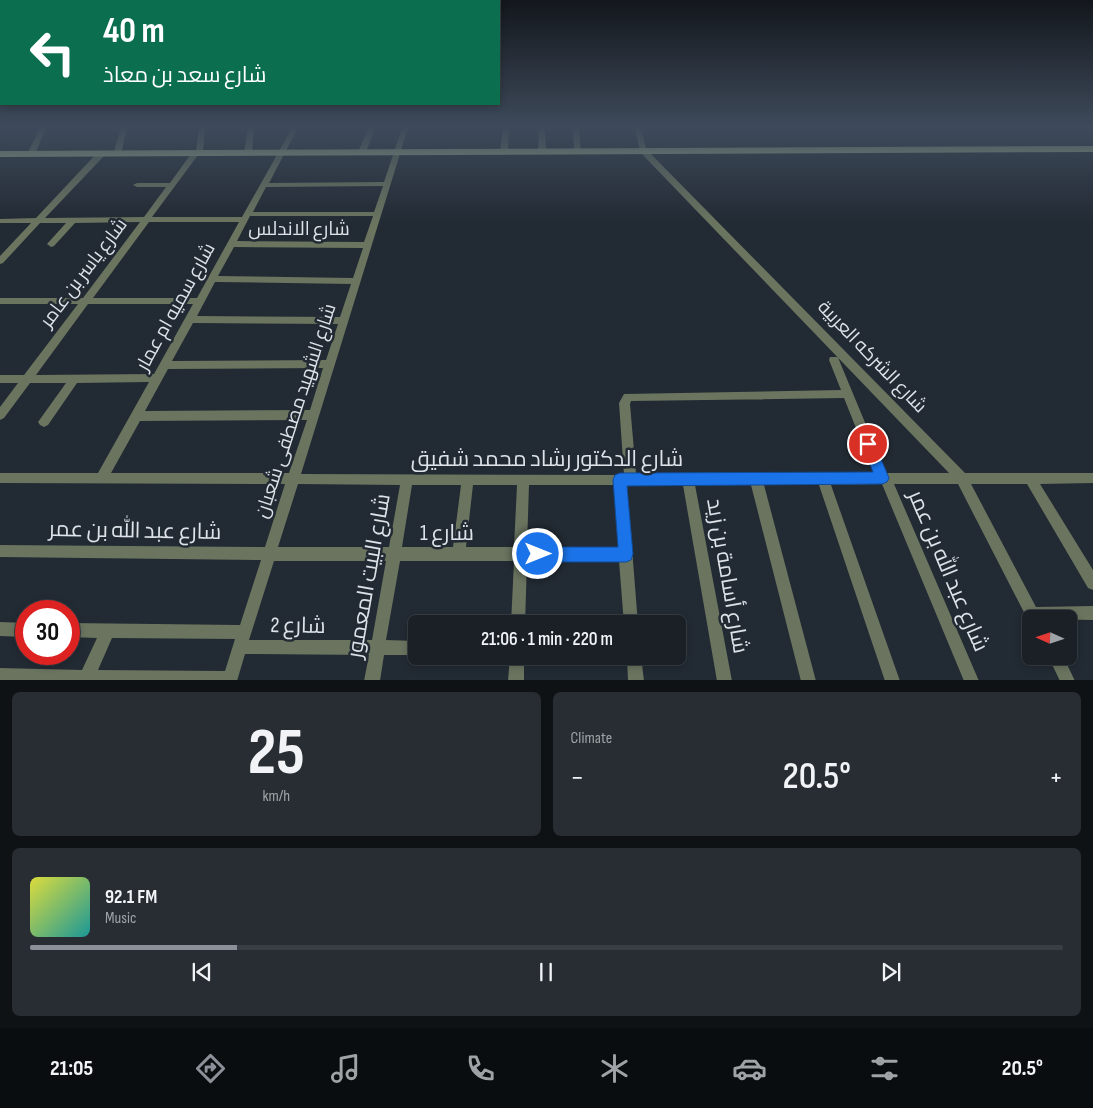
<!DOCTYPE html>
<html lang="en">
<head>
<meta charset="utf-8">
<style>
	:root { --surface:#1a2026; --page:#272d32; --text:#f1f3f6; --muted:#9fa3a7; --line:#383e43; --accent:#8c9099 }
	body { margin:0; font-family:"Sofia Sans Condensed",Cairo,sans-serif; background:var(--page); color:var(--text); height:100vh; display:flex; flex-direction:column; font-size:19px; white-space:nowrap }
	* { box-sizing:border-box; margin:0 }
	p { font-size:16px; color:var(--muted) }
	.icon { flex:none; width:28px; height:28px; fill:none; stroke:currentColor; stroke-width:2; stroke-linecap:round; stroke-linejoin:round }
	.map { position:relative; height:680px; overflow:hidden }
	.sheet { display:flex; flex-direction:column; gap:12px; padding:12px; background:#0e1215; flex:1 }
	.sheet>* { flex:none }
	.hud { position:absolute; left:0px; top:0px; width:500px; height:105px; box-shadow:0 2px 8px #0003,0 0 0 1px var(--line); background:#0b6e4f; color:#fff; overflow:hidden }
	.needle { width:32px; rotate:273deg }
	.fabs { position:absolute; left:1022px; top:610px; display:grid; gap:10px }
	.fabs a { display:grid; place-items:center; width:55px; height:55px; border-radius:8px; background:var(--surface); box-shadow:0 2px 8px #0003,0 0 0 1px var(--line); font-size:25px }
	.speed { position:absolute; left:15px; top:600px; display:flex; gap:10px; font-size:25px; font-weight:700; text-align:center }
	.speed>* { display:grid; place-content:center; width:65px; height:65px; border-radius:50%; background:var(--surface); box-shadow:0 2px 8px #0003,0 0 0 1px var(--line); line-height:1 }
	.speed .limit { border:8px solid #d22; background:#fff; color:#111 }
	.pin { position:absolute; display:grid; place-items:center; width:42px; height:42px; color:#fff; margin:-21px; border:2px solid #fff; border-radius:50%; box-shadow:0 1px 5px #0007 }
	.me { position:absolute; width:55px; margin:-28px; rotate:90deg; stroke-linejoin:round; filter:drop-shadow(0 0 4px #0008) }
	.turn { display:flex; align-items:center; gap:18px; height:105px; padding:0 20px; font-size:22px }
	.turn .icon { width:65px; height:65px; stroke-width:2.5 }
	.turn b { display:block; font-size:35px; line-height:42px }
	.big { font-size:38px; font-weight:600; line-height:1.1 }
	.sheet .widget { flex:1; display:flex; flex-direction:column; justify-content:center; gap:8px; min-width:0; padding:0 18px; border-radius:8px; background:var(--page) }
	.sheet .dial { align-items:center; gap:0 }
	.dial b { font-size:65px; line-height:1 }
	.song { display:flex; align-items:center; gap:15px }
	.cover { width:60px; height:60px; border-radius:8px; background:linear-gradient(135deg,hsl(60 70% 55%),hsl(180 70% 35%)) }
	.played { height:5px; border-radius:2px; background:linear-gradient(90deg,var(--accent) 20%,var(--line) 20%) }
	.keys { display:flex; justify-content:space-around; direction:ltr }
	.heat { display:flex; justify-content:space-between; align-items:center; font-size:28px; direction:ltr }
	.sheet .tiles { flex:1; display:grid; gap:12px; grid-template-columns:1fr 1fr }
	.widget:last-child { grid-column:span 2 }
	.trip { position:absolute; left:408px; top:615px; width:278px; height:50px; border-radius:8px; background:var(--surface); box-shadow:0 2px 8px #0003,0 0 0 1px var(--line); font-weight:600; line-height:50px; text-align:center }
	.dock { display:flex; height:80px; justify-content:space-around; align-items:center; background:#0a0d0f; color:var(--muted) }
	.dock .icon { width:35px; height:35px }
	.dock .current { color:var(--accent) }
	.dock b { font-size:22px; color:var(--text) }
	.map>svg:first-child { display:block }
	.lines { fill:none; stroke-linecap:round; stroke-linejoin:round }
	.street { fill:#6a745f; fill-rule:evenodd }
	.primary { fill:#abbf93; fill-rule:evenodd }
	.route { fill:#1a73e8; stroke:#114b97 }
	.labels { text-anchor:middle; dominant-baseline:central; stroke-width:5; stroke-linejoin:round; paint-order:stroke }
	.street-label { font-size:19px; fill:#dde3e9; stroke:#222a33 }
	.near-street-label { font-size:22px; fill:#dde3e9; stroke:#222a33 }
</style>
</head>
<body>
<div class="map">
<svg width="1093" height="681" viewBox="0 0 1093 681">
	<rect width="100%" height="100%" fill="#222a33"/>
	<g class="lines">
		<path class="street" d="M40,128H46L35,154L28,156L27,154Z
			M121,128H127L121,154L117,156L113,154Z
			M199,128H205L203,153L198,155L152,217H242L292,128H298L269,183L384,182L402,128H408L301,474L624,475L619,403L624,394L841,390L829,360L830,357H838L839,360L886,473H949L640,152L635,128H641L646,149L965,473H1093V483L1040,484L1093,570V590L1088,588L1027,484H971L1036,607L1093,606V620L1031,619V625L1030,624L958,484H894L979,681H964L882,484L831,485L900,681H885L819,485H764L816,681H801L751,485H695L732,681H717L683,485H627L638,624H624L619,561H527L525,624H511L514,561H400L386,640L416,641V655H384L380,681H364L369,655L245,654L237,681H0V668L82,670L97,638L69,637V623L240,625L261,560L0,557V545L265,547L285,484L0,483V473H98L149,382L77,383L48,425L44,427L40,425L38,422L66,383H30L4,418L0,420V407L18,383H0V375H24L78,304H0V298H83L140,222L75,223L54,246L51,247L47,244L66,223H40L3,263L0,264V256L31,223H0V219L36,218L98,152H101L105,154L104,156L45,218L144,217L166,187H137L133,185L137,183H170L193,151H196ZM383,186L374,212H253L266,187ZM250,216H373L364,242L237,241ZM149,222H239L197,298H93ZM234,247L363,248L353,278L218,276ZM215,282L351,284L340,317L197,316ZM88,304H193L154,374L36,375ZM193,323L338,324L326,360L172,361ZM323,368L310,410L145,411L168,369ZM844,398L874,473L636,474L630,404L631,401ZM307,420L289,473H111L140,421ZM298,484L400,485L389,547H278ZM412,485H461L453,547H402ZM473,485H517L514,547H466ZM529,485H614L619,547H527ZM274,561H386L372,640H249ZM112,638L235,639L225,671L98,670Z
			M248,128H254L252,153L248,155L244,153Z
			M369,128H375L366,152L359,154L358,152Z
			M503,128H509L508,151L504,153L500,151Z
			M539,128H545L546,151L542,153L538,151Z
			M573,128H579L581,153L574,151Z
			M0,622L26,623V637L0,636Z
			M510,656H524V681H508Z
			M627,656H641L644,681H628Z
			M1048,656H1063L1075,681H1060Z"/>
		<path class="primary" d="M1093,146V152L0,157V151Z"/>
	</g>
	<linearGradient id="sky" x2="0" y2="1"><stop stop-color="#13171c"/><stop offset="0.57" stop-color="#3e4a5b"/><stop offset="1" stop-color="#3e4a5b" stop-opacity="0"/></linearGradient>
	<rect width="1093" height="223" fill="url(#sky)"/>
	<path class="route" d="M868,438L873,440L889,478L887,482L882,484L627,486L633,554L631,560L626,562H538L533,559L531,554L533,549L538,547H618L613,480L615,475L620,473L873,472L862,444L864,440Z"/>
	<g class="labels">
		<g class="street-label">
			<text x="299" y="229">شارع الاندلس</text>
			<text transform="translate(84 273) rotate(-53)">شارع ياسر بن عامر</text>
			<text transform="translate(176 307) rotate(-61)">شارع سميه ام عمار</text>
			<text transform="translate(872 357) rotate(46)">شارع الشركه العربية</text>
			<text transform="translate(296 411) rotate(-72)">شارع الشهيد مصطفى شعبان</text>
		</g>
		<g class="near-street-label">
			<text x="547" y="459">شارع الدكتور رشاد محمد شفيق</text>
			<text transform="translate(135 531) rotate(1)">شارع عبد الله بن عمر</text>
			<text x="447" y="533">شارع 1</text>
			<text transform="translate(948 571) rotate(67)">شارع عبد الله بن عمر</text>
			<text transform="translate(369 576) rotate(-80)">شارع البيت المعمور</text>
			<text transform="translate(727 576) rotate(80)">شارع أسامة بن زيد</text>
			<text transform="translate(298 626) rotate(1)">شارع 2</text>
		</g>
	</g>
</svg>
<div class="fabs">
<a><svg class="needle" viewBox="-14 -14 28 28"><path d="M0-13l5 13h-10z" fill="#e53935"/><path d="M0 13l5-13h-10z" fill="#9fa3a7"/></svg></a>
</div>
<div class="speed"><div class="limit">30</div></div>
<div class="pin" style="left:868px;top:444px;background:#d93025"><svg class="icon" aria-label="arrive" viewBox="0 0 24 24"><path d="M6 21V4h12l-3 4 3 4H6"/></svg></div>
<svg class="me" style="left:538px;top:554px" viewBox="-20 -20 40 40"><circle r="17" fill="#1a73e8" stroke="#fff" stroke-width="3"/><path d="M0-11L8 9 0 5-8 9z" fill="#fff"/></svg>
<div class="trip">21:06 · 1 min · 220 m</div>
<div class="hud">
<div class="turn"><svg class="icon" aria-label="left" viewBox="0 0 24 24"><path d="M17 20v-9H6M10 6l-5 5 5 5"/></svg><div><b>40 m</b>شارع سعد بن معاذ</div></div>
</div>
</div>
<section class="sheet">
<div class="tiles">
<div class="widget dial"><b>25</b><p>km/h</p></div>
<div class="widget"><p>Climate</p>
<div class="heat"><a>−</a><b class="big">20.5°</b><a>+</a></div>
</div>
<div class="widget">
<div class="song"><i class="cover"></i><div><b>92.1 FM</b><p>Music</p></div></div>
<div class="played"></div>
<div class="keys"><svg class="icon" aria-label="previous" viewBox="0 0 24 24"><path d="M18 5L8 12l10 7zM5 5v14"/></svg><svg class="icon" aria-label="pause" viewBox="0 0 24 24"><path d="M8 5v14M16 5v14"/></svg><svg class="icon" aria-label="next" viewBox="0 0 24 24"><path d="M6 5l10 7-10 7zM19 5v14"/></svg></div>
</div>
</div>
</section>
<nav class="dock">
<b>21:05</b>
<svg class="icon current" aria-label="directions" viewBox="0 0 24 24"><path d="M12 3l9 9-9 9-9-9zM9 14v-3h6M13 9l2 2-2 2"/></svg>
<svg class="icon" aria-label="music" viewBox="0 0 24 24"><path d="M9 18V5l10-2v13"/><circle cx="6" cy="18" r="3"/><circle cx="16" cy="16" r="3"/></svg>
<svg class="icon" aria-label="phone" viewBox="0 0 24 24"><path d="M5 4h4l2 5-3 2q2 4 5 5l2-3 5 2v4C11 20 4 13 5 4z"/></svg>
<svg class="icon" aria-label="climate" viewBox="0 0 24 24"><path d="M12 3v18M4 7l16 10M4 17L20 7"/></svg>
<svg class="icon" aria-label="car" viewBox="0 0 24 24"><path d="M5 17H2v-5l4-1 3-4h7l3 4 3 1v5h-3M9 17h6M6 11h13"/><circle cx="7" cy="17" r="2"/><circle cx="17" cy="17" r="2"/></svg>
<svg class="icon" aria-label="filters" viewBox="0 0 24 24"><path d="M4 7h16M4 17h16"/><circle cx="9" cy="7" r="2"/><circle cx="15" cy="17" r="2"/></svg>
<b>20.5°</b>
</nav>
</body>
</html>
